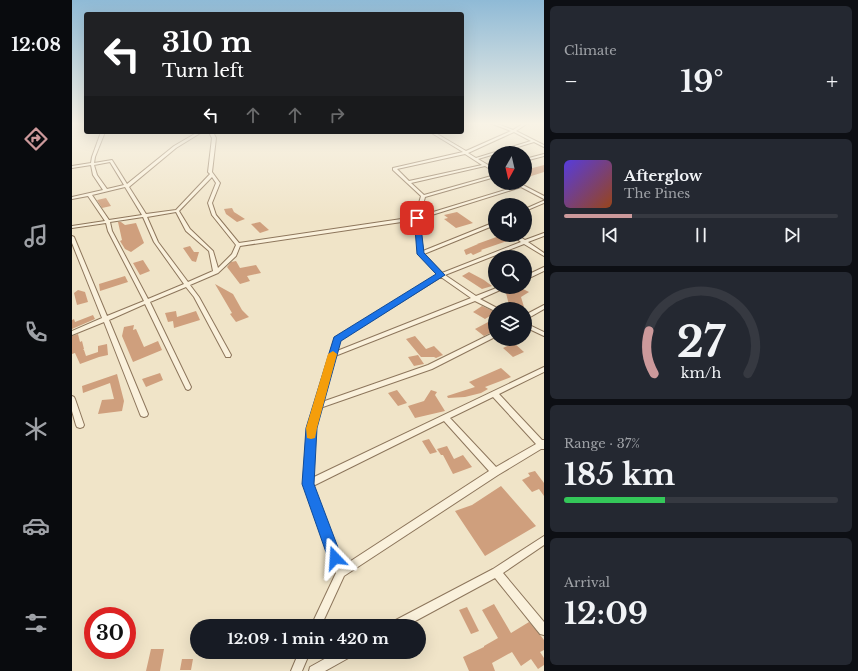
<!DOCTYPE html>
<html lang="en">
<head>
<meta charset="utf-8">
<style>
	:root { --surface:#171b24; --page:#242831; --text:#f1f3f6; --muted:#9ea1a6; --line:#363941; --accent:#cc999b }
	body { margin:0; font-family:"Libre Baskerville",serif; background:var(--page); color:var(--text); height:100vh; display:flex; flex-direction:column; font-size:15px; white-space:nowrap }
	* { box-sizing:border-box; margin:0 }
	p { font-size:13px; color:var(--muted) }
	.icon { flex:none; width:22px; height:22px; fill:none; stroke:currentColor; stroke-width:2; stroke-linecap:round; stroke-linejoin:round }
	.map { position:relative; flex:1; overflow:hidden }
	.details { display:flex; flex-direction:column; gap:6px; padding:6px; background:#0d0f14; width:314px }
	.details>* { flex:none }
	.guide { position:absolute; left:12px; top:12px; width:380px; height:122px; border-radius:4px; box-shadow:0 4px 16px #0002; background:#202124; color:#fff; overflow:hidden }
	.needle { width:26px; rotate:188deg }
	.buttons { position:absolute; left:416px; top:146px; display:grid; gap:8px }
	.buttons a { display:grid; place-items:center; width:44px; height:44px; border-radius:50%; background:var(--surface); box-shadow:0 4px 16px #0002; font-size:20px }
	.speed { position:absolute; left:12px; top:607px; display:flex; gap:8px; font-size:20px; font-weight:700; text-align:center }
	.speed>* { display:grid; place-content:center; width:52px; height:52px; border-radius:50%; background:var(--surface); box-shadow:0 4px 16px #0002; line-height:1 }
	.speed .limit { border:6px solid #d22; background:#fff; color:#111 }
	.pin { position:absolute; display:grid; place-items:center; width:34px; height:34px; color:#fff; margin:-17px; border-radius:8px; box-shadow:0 2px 6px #0006 }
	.me { position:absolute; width:44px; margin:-22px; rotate:340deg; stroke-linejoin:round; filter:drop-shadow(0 0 3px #0008) }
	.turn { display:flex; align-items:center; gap:14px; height:84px; padding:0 12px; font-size:18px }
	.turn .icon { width:52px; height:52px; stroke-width:2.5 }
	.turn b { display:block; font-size:28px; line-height:34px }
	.lanes { display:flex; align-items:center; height:38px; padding:0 12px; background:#0003; justify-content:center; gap:20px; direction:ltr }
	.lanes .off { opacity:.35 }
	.big { font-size:30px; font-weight:700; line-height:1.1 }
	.details .widget { flex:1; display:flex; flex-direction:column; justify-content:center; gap:6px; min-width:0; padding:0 14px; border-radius:6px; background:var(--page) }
	.details .dial { align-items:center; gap:0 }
	.dial svg { height:104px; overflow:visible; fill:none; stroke:var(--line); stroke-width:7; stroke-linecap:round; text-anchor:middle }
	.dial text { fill:var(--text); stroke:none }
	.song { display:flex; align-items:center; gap:12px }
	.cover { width:48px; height:48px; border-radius:6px; background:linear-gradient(135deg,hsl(250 70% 55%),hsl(20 70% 35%)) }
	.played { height:4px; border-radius:2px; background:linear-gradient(90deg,var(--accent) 25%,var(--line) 25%) }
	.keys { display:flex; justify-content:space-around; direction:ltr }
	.heat { display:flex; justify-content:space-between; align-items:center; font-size:22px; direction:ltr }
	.charge { height:6px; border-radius:3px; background:linear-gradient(90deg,#34c759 37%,var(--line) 0) }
	.trip { position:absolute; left:118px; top:619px; width:236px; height:40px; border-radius:20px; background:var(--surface); box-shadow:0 4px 16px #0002; font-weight:700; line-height:40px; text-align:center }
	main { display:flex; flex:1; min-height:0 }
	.dock { display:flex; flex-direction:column; width:72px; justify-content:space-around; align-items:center; background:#090b0e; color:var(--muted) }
	.dock .icon { width:28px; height:28px }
	.dock .selected { color:var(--accent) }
	.dock b { font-size:18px; color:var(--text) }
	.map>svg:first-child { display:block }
	.building { fill:#cf9f7d }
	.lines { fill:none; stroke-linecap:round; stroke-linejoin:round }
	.street-casing { stroke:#8d765c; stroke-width:2 }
	.street { fill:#faf1dc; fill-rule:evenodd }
	.route { fill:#1a73e8; stroke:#114b97 }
	.slow { fill:#f59e0b }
</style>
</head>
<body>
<main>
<nav class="dock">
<b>12:08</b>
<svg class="icon selected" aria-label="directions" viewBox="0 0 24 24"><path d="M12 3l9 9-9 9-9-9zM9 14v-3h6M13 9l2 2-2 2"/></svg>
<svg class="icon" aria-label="music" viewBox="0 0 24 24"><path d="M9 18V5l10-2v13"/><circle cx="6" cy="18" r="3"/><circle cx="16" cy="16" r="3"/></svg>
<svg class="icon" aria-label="phone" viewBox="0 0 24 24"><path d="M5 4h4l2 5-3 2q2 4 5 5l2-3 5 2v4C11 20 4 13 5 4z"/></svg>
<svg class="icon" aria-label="climate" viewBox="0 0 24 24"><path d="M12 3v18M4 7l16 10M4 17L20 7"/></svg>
<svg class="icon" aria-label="car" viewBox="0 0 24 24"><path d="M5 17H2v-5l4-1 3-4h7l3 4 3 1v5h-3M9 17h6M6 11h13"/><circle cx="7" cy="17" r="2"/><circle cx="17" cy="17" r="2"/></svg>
<svg class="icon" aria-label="filters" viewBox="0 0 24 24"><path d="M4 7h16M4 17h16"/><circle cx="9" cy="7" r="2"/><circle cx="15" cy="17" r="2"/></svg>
</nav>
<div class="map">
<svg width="472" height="671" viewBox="0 0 472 671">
	<rect width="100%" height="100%" fill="#f0e4c8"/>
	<path class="building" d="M472,165V172L453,178V170Z
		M34,198L39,206L30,208L25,200Z
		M160,208L162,212L173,219L165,222L154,214L152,209Z
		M385,212L401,223L384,228L372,219L376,218L372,215Z
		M46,222H49L53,225L64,223L72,243L59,252L53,249L48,241L50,240Z
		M188,222L197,230L188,233L179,224Z
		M430,235L438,240L409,250L410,251L401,255L399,253L394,255L392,250L406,244H405Z
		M118,246L122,252H127L124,262L120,261L111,248Z
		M71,260L78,271L68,275L61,263Z
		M164,261L168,268L184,265L189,273L175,276L178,281L168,284L155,267L159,262Z
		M397,272L412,280L420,286L410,289L390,276Z
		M53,276L56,282L28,291L27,284Z
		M143,284L161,294L170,310L177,317L164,322L158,314L160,313Z
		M449,288L457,292L449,297L452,307L437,305L434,293H440Z
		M6,290L13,292L16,302L5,305L2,293Z
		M410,306L423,312V313L413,319L401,312Z
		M104,311L105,317L124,311L128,320L102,328L101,321L96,322L93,313Z
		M21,315L23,319L0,329V320L2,319L3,322Z
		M418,321L423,325V330L418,333L412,336L403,329Z
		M62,325L61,330L64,329L72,347L86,341L90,350L61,362L50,336L52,327Z
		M6,334L8,342L10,341L12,349L11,350H12L14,356L26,352V346L35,344L36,355L27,357L8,364L3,353L0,354V336Z
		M343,336L354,349L362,346L371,355L364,358L362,357H349L334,339Z
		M442,343L452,352L441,357L431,348Z
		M346,355L352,364L342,366L336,357Z
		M429,368L439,377L413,387L416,389L409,393L393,397L376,398L375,396L403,387L397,382Z
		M88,373L91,380L74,387L70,379Z
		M45,374L52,401L50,411L26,414L30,400L42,399L38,383L11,393L10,386Z
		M325,390L335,403L326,406L316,393Z
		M359,390L365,392L363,395L373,411L343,418L336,406L352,401Z
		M357,439L365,452L358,454L350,441Z
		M375,446L382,459L391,455L400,467L381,474L371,455H369L365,449Z
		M463,471L472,483V496L467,489L460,492L450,480L458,476L456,473Z
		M429,486L464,526L413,556L383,511L400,505Z
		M422,604L439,633L457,622L469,636L472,640V650L468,652L472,658V665L466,669L459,659L449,666L440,652L420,663L423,671H397L391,657L412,647V646L426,638L410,610Z
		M395,607L407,631L399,634L387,610Z
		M79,649H92L88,671H74Z
		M110,659H121L119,670H108Z"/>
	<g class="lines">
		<defs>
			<path id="street" d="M418,123H423L441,130L452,123H456L444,131L472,145V147L462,142L426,153H423V154L406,159L423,169V172L413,166L339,183L352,195L423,175V177L353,197L348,216L446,186L442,183H447L472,196V199L449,187L347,219L351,251L423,222V225L352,254L370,273L449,242L440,235H445L453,240L472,233V236L456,242L472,253V256L452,244L373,275L404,296L427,287H435L408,299L425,308L426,309H423V311L403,301L263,356L250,402L356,365L423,332V337L360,369L248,408L243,428L240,478L472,367V372L427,394L470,440H472V449H469L426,475L272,576L249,626H239L264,573L232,484L235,428L263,338L366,275L347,254L343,220L168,246L164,256L146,273L118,285L127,297L159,355L158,357H154L122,297L114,287L78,302L119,387L118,389L116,390L114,389L73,304L37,320L76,414L75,416L72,417L69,416L68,414L32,322L0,335V331L30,318L0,243V236L2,237L35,316L72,301L36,231L34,223L0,228V226L33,221L16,196L0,199V197L31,190L21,175L19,165L0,168V166L19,163L20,157L29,132H33L23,157L22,163L40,160L55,184L102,146L126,132H130L104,148L57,187L74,214L104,210L138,174L136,172L140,138L137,132H141L144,138L140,172L148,183L140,203L144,215L167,243L343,217L349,196L321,170V168L391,152L358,132H362L394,151L439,131ZM442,132L459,141L404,158L396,153ZM393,154L410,165L337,181L325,169ZM38,162L52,185L35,189L25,175L22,165ZM140,177L144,183L136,203L140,215L164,245L160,254L146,268L141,251L118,229L107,211ZM53,187L70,215L37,220L20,195ZM104,212L114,231L137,251L141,271L116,282L86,242L75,217ZM71,217L82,242L112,284L76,299L40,231L38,222ZM369,277L399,298L265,351L268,340ZM421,397L464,444L424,467L378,418ZM372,421L417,471L271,566L241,486Z
				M472,154V156L453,161V159Z
				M471,201H472V203L453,211V209Z
				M472,267V271L453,280V276Z
				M472,305V309L453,320V315Z
				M453,323L472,332V336L453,327Z
				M0,396L2,397L3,399L12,425L11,427L8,428L5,427L4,425L0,411Z
				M472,536V545L431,573L472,622V635L468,634L423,578L334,626H319L320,622L421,569Z
				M227,652H238L230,671H219Z
				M265,652H281L280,656L253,671H237L238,667Z"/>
		</defs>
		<use href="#street" class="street-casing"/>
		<use href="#street" class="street"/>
	</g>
	<linearGradient id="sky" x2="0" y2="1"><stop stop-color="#8fbad6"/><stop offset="0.57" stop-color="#f8f3e6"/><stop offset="1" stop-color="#f8f3e6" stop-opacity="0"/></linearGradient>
	<rect width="472" height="217" fill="url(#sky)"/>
	<path class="route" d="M342,216L348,218L352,253L373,275L269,341L245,428L242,484L270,558L268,563L263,566L258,563L256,558L230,484L234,428L262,337L364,274L345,254Z"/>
	<path class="slow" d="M261,351L265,354L245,428L243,438L239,439L235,438L234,428L256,354Z"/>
</svg>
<div class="buttons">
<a><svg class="needle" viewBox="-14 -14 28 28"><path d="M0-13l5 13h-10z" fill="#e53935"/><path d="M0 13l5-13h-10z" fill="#9ea1a6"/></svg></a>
<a><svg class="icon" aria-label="sound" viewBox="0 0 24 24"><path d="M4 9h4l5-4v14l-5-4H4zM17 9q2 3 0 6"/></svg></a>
<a><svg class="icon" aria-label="search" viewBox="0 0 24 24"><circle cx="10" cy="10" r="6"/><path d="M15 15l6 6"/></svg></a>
<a><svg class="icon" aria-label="layers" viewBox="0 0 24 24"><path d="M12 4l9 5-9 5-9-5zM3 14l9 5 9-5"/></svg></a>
</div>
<div class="speed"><div class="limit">30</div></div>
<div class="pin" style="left:345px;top:218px;background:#d93025"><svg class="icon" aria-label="arrive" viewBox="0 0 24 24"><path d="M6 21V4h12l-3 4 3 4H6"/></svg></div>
<svg class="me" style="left:263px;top:558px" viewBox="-20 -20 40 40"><path d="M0-17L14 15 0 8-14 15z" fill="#1a73e8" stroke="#fff" stroke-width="4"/></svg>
<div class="trip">12:09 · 1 min · 420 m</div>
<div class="guide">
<div class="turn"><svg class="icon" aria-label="left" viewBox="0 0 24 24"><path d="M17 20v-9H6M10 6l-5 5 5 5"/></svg><div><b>310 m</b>Turn left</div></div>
<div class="lanes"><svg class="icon" aria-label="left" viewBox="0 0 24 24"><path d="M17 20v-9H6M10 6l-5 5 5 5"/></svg><svg class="icon off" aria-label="ahead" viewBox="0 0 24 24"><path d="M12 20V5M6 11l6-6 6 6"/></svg><svg class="icon off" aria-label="ahead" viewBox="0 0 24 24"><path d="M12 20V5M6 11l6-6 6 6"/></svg><svg class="icon off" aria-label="right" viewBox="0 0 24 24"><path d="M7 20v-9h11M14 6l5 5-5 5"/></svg></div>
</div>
</div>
<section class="details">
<div class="widget"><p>Climate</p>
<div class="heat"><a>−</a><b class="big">19°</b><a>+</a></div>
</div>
<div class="widget">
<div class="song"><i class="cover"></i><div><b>Afterglow</b><p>The Pines</p></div></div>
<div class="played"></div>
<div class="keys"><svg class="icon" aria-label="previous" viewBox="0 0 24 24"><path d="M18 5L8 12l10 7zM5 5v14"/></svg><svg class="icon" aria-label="pause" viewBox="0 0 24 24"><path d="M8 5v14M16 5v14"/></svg><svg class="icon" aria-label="next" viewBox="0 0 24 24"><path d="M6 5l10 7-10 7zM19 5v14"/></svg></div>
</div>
<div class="widget dial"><svg viewBox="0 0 100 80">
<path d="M14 69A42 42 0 1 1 86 69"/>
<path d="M14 69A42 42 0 0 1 10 36" stroke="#cc999b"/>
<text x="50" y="56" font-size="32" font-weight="700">27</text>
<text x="50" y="72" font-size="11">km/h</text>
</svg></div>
<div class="widget"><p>Range · 37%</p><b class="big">185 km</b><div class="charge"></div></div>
<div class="widget"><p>Arrival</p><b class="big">12:09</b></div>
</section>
</main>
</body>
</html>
